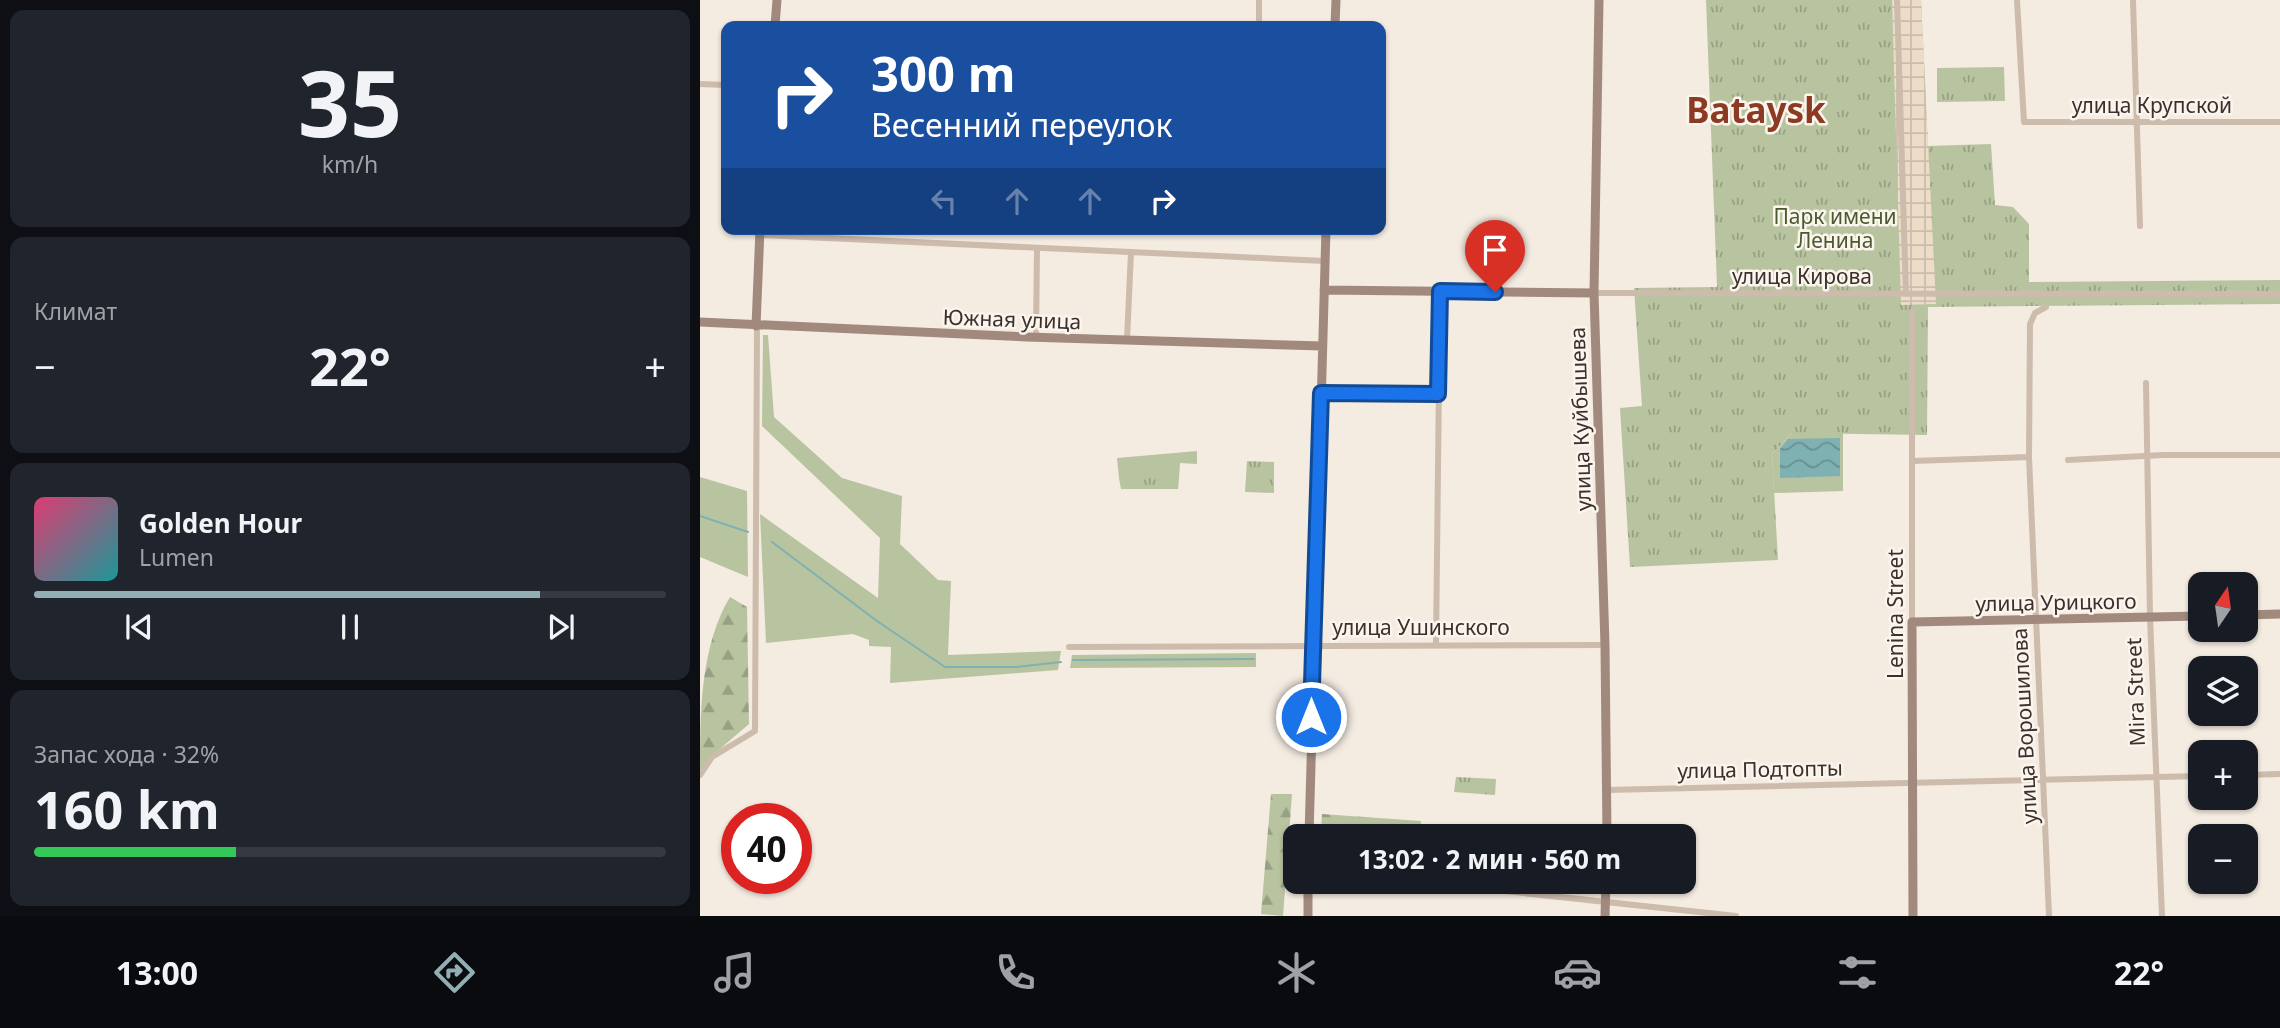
<!DOCTYPE html>
<html lang="ru">
<head>
<meta charset="utf-8">
<style>
	:root { --surface:#171b24; --page:#20242c; --text:#f1f3f6; --muted:#9ea1a6; --line:#363941; --accent:#92aeb2 }
	body { margin:0; font-family:"Noto Sans",sans-serif; background:var(--page); color:var(--text); height:100vh; display:flex; flex-direction:column; font-size:26px; white-space:nowrap }
	* { box-sizing:border-box; margin:0 }
	p { font-size:23px; color:var(--muted) }
	.icon { flex:none; width:38px; height:38px; fill:none; stroke:currentColor; stroke-width:2; stroke-linecap:round; stroke-linejoin:round }
	.map { position:relative; flex:1; overflow:hidden }
	.side { display:flex; flex-direction:column; gap:10px; padding:10px; background:#0d0f14; width:700px }
	.side>* { flex:none }
	.hud { position:absolute; left:21px; top:21px; width:665px; height:214px; border-radius:14px; box-shadow:0 2px 5px #0004; background:#1a4fa0; color:#fff; overflow:hidden }
	.needle { width:46px; rotate:13deg }
	.fabs { position:absolute; left:1488px; top:572px; display:grid; gap:14px }
	.fabs a { display:grid; place-items:center; width:70px; height:70px; border-radius:14px; background:var(--surface); box-shadow:0 2px 5px #0004; font-size:35px }
	.speed { position:absolute; left:21px; top:803px; display:flex; gap:14px; font-size:35px; font-weight:700; text-align:center }
	.speed>* { display:grid; place-content:center; width:91px; height:91px; border-radius:50%; background:var(--surface); box-shadow:0 2px 5px #0004; line-height:1 }
	.speed .limit { border:10px solid #d22; background:#fff; color:#111 }
	.pin { position:absolute; display:grid; place-items:center; width:60px; height:60px; color:#fff; margin:-72px -30px; border-radius:50% 50% 50% 0; rotate:-45deg; box-shadow:0 0 7px #0007 }
	.pin .icon { rotate:45deg }
	.me { position:absolute; width:77px; margin:-38px; rotate:0deg; stroke-linejoin:round; filter:drop-shadow(0 0 5px #0008) }
	.turn { display:flex; align-items:center; gap:24px; height:147px; padding:0 35px; font-size:32px }
	.turn .icon { width:91px; height:91px; stroke-width:2.5 }
	.turn b { display:block; font-size:49px; line-height:60px }
	.lanes { display:flex; align-items:center; height:66px; padding:0 35px; background:#0003; justify-content:center; gap:35px; direction:ltr }
	.lanes .off { opacity:.35 }
	.big { font-size:52px; font-weight:700; line-height:1.1 }
	.side .widget { flex:1; display:flex; flex-direction:column; justify-content:center; gap:10px; min-width:0; padding:0 24px; border-radius:14px; background:var(--page) }
	.side .dial { align-items:center; gap:0 }
	.dial b { font-size:91px; line-height:1 }
	.song { display:flex; align-items:center; gap:21px }
	.cover { width:84px; height:84px; border-radius:10px; background:linear-gradient(135deg,hsl(340 70% 55%),hsl(180 70% 35%)) }
	.played { height:7px; border-radius:4px; background:linear-gradient(90deg,var(--accent) 80%,var(--line) 80%) }
	.keys { display:flex; justify-content:space-around; direction:ltr }
	.heat { display:flex; justify-content:space-between; align-items:center; font-size:38px; direction:ltr }
	.charge { height:10px; border-radius:5px; background:linear-gradient(90deg,#34c759 32%,var(--line) 0) }
	.trip { position:absolute; left:583px; top:824px; width:413px; height:70px; border-radius:14px; background:var(--surface); box-shadow:0 2px 5px #0004; font-weight:700; line-height:70px; text-align:center }
	.tab-bar { display:flex; height:112px; justify-content:space-around; align-items:center; background:#090b0e; color:var(--muted) }
	.tab-bar .icon { width:49px; height:49px }
	.tab-bar .current { color:var(--accent) }
	.tab-bar b { font-size:32px; color:var(--text) }
	main { display:flex; flex:1; min-height:0 }
	.map>svg:first-child { display:block }
	.grass { fill:#b8c4a0 }
	.forest { fill:url(#forest-firs) }
	.park { fill:url(#park-tufts) }
	.plaza { fill:url(#plaza-grid) }
	.water { fill:url(#water-waves) }
	.lines { fill:none; stroke-linecap:round; stroke-linejoin:round }
	.stream { stroke:#7fb0b2; stroke-width:2 }
	.street { stroke:#cdbbac; stroke-width:6 }
	.secondary { stroke:#a18a7d; stroke-width:9 }
	.route-casing { stroke:#114b97; stroke-width:18 }
	.route { stroke:#1a73e8; stroke-width:12 }
	.labels { text-anchor:middle; dominant-baseline:central; stroke-width:5; stroke-linejoin:round; paint-order:stroke }
	.street-label { font-size:21px; fill:#3b302b; stroke:#fbf5ee }
	.park-label { font-size:21px; fill:#4a5a2e; stroke:#fbf5ee }
	.town-label { font-size:35px; font-weight:bold; fill:#8c3b22; stroke:#fbf5ee }
</style>
</head>
<body>
<main>
<section class="side">
<div class="widget dial"><b>35</b><p>km/h</p></div>
<div class="widget"><p>Климат</p>
<div class="heat"><a>−</a><b class="big">22°</b><a>+</a></div>
</div>
<div class="widget">
<div class="song"><i class="cover"></i><div><b>Golden Hour</b><p>Lumen</p></div></div>
<div class="played"></div>
<div class="keys"><svg class="icon" aria-label="previous" viewBox="0 0 24 24"><path d="M18 5L8 12l10 7zM5 5v14"/></svg><svg class="icon" aria-label="pause" viewBox="0 0 24 24"><path d="M8 5v14M16 5v14"/></svg><svg class="icon" aria-label="next" viewBox="0 0 24 24"><path d="M6 5l10 7-10 7zM19 5v14"/></svg></div>
</div>
<div class="widget"><p>Запас хода · 32%</p><b class="big">160 km</b><div class="charge"></div></div>
</section>
<div class="map">
<svg width="1580" height="916" viewBox="0 0 1580 916">
	<defs>
		<pattern id="forest-firs" width="22" height="20" patternUnits="userSpaceOnUse" patternTransform="scale(1.75)"><rect width="22" height="20" fill="#b8c4a0"/><path d="M5 1l3.5 6h-7zM16 11l3.5 6h-7z" fill="#97a083"/></pattern>
		<pattern id="park-tufts" width="24" height="20" patternUnits="userSpaceOnUse" patternTransform="scale(1.75)"><rect width="24" height="20" fill="#b8c4a0"/><path d="M3 7l-1-3M5 7V3M7 7l1-3M15 17l-1-3M17 17v-4M19 17l1-3" fill="none" stroke="#97a083"/></pattern>
		<pattern id="plaza-grid" width="8" height="8" patternUnits="userSpaceOnUse" patternTransform="scale(1.75)"><rect width="8" height="8" fill="#ecdcc8"/><path d="M0 4h8M4 0v8" fill="none" stroke="#cbbdac"/></pattern>
		<pattern id="water-waves" width="16" height="10" patternUnits="userSpaceOnUse" patternTransform="scale(1.75)"><rect width="16" height="10" fill="#7fb0b2"/><path d="M0 5q4-4 8 0t8 0" fill="none" stroke="#699091"/></pattern>
	</defs>
	<rect width="100%" height="100%" fill="#f4ebe1"/>
	<path class="grass" d="M63,335H68L74,417L142,478L202,496L200,544L238,580L251,581L248,655L361,651L358,670L190,683L191,647L169,646V640L153,634L66,643L60,514L178,598L180,538L62,426Z
		M1093,432L1143,433V491L1074,493L1072,454Z
		M497,451V464L480,463L479,478H419L417,458Z
		M0,477L47,491L48,577L0,557Z
		M556,653V667L370,668L372,655Z"/>
	<path class="forest" d="M30,597L47,607L49,724L7,760L0,772C0,714 0,647 30,597Z
		M571,794H592L583,916L561,914Z
		M622,814L721,821L720,833L727,836H686V828L666,826L665,836H630V832L621,831Z"/>
	<path class="park" d="M1006,0H1221L1228,146L1291,144L1295,205L1313,207L1329,224V282L1580,280V304L1228,307L1227,435L1092,433L1072,454L1078,560L930,567L920,408L942,406L934,288L1017,287Z
		M1304,67L1305,101L1237,102V68Z
		M547,461L574,462V493L545,492Z
		M419,478H479L478,489H421Z
		M756,777L796,779L795,795L754,792Z"/>
	<path class="plaza" d="M1192,0H1221L1236,304L1201,305Z"/>
	<path class="water" d="M1140,438V476L1080,478V449L1088,439Z"/>
	<g class="lines">
		<path class="stream" d="M0,516L48,532
			M72,542L177,621L245,667H316L361,662
			M373,660L554,659"/>
		<path class="street" d="M1197,0L1206,294
			M1317,0L1324,122H1580
			M1433,0L1440,226
			M559,26V0
			M0,84L26,85
			M60,235L625,261
			M894,293L1580,294
			M1346,307L1335,313L1330,324L1329,457L1349,916
			M1212,312V622
			M336,337L337,248
			M427,340L431,252
			M1446,383L1450,617L1462,916
			M621,393L738,394
			M1368,460L1463,455H1580
			M1213,461L1329,457
			M736,645L740,291
			M369,647L905,645
			M0,775L12,757L55,731L57,326
			M1545,775L1580,774
			M907,790L1500,776
			M721,882L1036,916"/>
		<path class="secondary" d="M899,0L894,293L905,645L907,836
			M75,26L77,0
			M635,26L636,0
			M624,290L894,293
			M0,322L327,337L622,346
			M56,326L60,229
			M1545,615L1580,614
			M609,836L626,229
			M608,916V882
			M905,916L906,882
			M1213,916L1212,622L1500,616"/>
	</g>
	<g class="lines">
		<defs>
			<path id="route" d="M611,717L621,393L738,394L740,291L795,292"/>
		</defs>
		<use href="#route" class="route-casing"/>
		<use href="#route" class="route"/>
	</g>
	<g class="labels">
		<g class="street-label">
			<text x="1452" y="105">улица Крупской</text>
			<text x="1102" y="276">улица Кирова</text>
			<text transform="translate(312 319) rotate(2)">Южная улица</text>
			<text transform="translate(880 419) rotate(-92)">улица Куйбышева</text>
			<text transform="translate(1356 602) rotate(-1)">улица Урицкого</text>
			<text transform="translate(1195 614) rotate(-90)">Lenina Street</text>
			<text x="721" y="627">улица Ушинского</text>
			<text transform="translate(1435 692) rotate(-92)">Mira Street</text>
			<text transform="translate(1324 726) rotate(-93)">улица Ворошилова</text>
			<text transform="translate(1060 769) rotate(-1)">улица Подтопты</text>
		</g>
		<g class="park-label">
			<text x="1135" y="216">Парк имени<tspan x="1135" dy="24">Ленина</tspan></text>
		</g>
		<g class="town-label">
			<text x="1056" y="109">Bataysk</text>
		</g>
	</g>
</svg>
<div class="fabs">
<a><svg class="needle" viewBox="-14 -14 28 28"><path d="M0-13l5 13h-10z" fill="#e53935"/><path d="M0 13l5-13h-10z" fill="#9ea1a6"/></svg></a>
<a><svg class="icon" aria-label="layers" viewBox="0 0 24 24"><path d="M12 4l9 5-9 5-9-5zM3 14l9 5 9-5"/></svg></a>
<a>+</a>
<a>−</a>
</div>
<div class="speed"><div class="limit">40</div></div>
<div class="pin" style="left:795px;top:292px;background:#d93025"><svg class="icon" aria-label="arrive" viewBox="0 0 24 24"><path d="M6 21V4h12l-3 4 3 4H6"/></svg></div>
<svg class="me" style="left:611px;top:717px" viewBox="-20 -20 40 40"><circle r="17" fill="#1a73e8" stroke="#fff" stroke-width="3"/><path d="M0-11L8 9 0 5-8 9z" fill="#fff"/></svg>
<div class="trip">13:02 · 2 мин · 560 m</div>
<div class="hud">
<div class="turn"><svg class="icon" aria-label="right" viewBox="0 0 24 24"><path d="M7 20v-9h11M14 6l5 5-5 5"/></svg><div><b>300 m</b>Весенний переулок</div></div>
<div class="lanes"><svg class="icon off" aria-label="left" viewBox="0 0 24 24"><path d="M17 20v-9H6M10 6l-5 5 5 5"/></svg><svg class="icon off" aria-label="ahead" viewBox="0 0 24 24"><path d="M12 20V5M6 11l6-6 6 6"/></svg><svg class="icon off" aria-label="ahead" viewBox="0 0 24 24"><path d="M12 20V5M6 11l6-6 6 6"/></svg><svg class="icon" aria-label="right" viewBox="0 0 24 24"><path d="M7 20v-9h11M14 6l5 5-5 5"/></svg></div>
</div>
</div>
</main>
<nav class="tab-bar">
<b>13:00</b>
<svg class="icon current" aria-label="directions" viewBox="0 0 24 24"><path d="M12 3l9 9-9 9-9-9zM9 14v-3h6M13 9l2 2-2 2"/></svg>
<svg class="icon" aria-label="music" viewBox="0 0 24 24"><path d="M9 18V5l10-2v13"/><circle cx="6" cy="18" r="3"/><circle cx="16" cy="16" r="3"/></svg>
<svg class="icon" aria-label="phone" viewBox="0 0 24 24"><path d="M5 4h4l2 5-3 2q2 4 5 5l2-3 5 2v4C11 20 4 13 5 4z"/></svg>
<svg class="icon" aria-label="climate" viewBox="0 0 24 24"><path d="M12 3v18M4 7l16 10M4 17L20 7"/></svg>
<svg class="icon" aria-label="car" viewBox="0 0 24 24"><path d="M5 17H2v-5l4-1 3-4h7l3 4 3 1v5h-3M9 17h6M6 11h13"/><circle cx="7" cy="17" r="2"/><circle cx="17" cy="17" r="2"/></svg>
<svg class="icon" aria-label="filters" viewBox="0 0 24 24"><path d="M4 7h16M4 17h16"/><circle cx="9" cy="7" r="2"/><circle cx="15" cy="17" r="2"/></svg>
<b>22°</b>
</nav>
</body>
</html>
